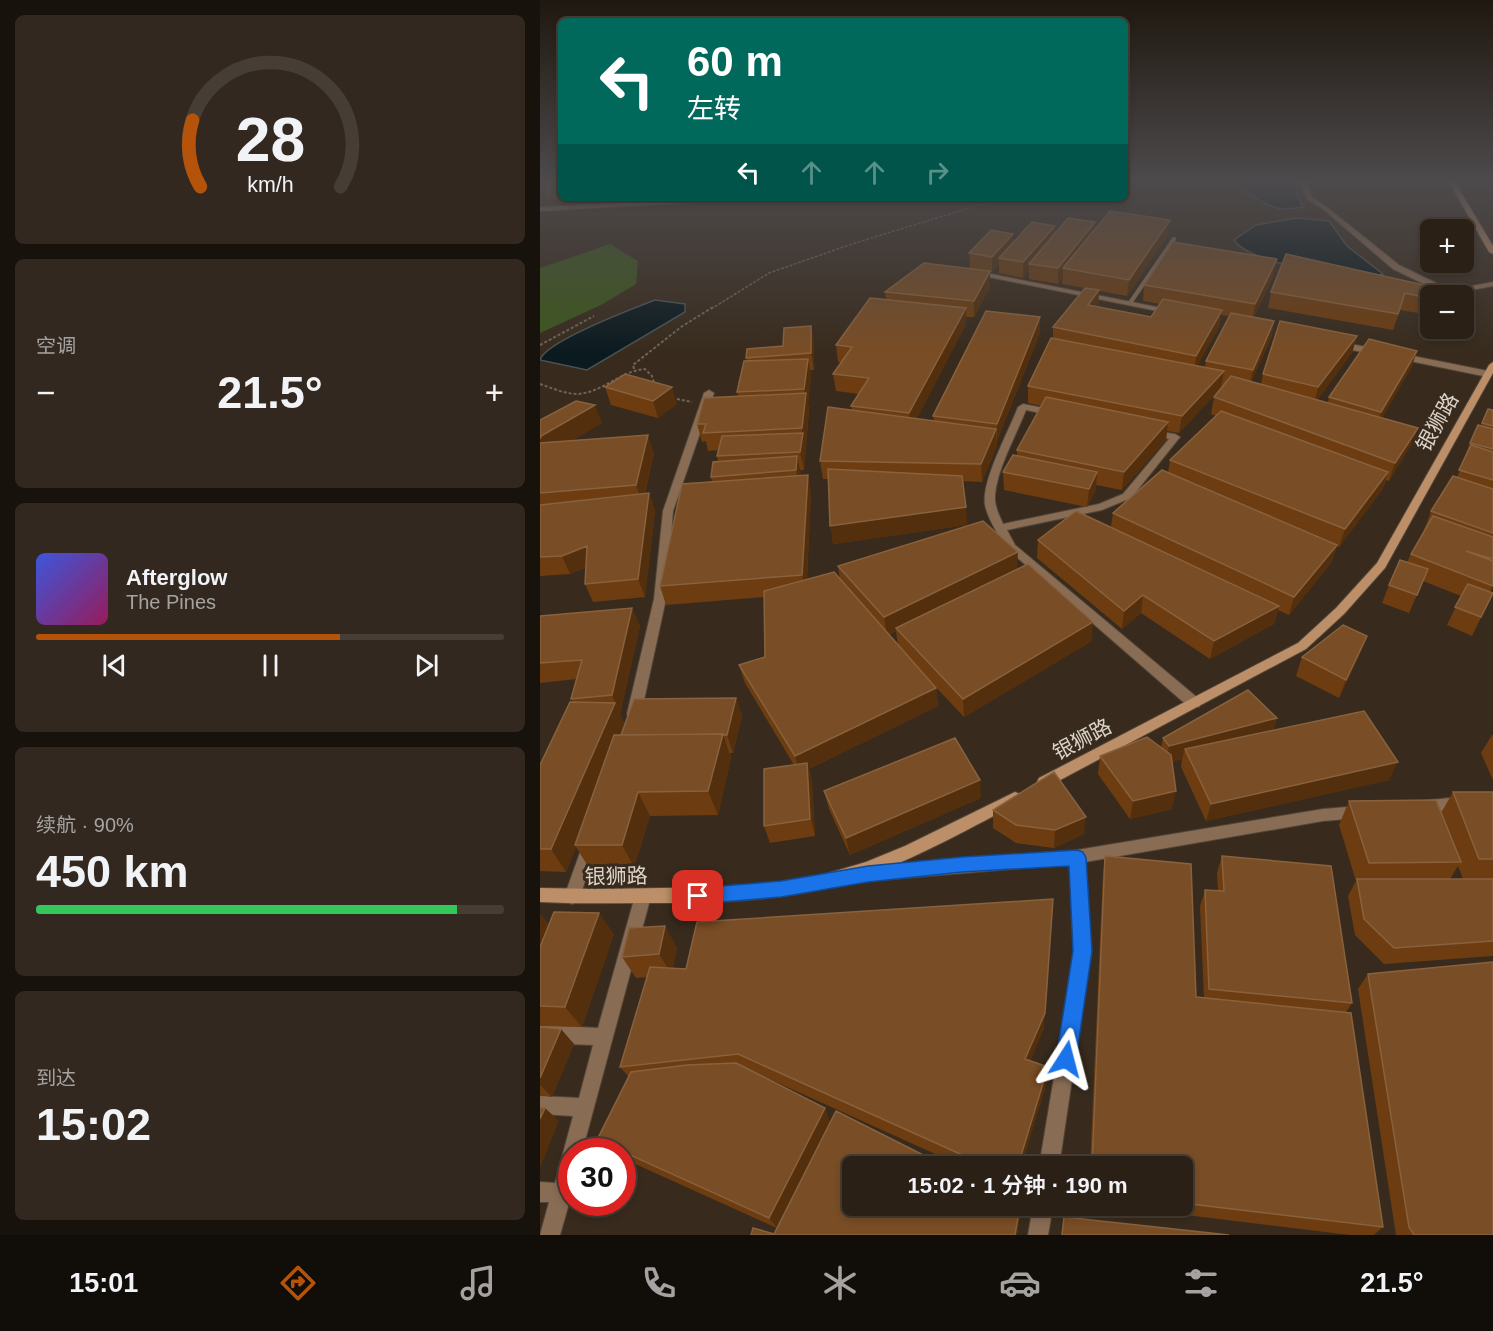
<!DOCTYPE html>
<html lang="zh">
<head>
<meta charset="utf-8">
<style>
	:root { --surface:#2a2016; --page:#32281f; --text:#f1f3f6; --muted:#a5a3a1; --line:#463e35; --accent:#b45309 }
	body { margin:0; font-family:Helvetica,"Noto Sans SC",sans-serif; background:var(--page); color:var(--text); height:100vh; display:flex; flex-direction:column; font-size:22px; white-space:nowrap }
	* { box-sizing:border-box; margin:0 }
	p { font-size:20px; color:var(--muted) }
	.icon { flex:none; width:33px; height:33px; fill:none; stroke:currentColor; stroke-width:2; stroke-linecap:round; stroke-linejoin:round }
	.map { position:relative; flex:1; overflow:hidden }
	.panel { display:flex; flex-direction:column; gap:15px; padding:15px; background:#17120c; width:540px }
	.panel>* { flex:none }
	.guide { position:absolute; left:18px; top:18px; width:570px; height:183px; border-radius:9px; box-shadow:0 3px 9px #0003,0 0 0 2px var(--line); background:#00695c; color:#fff; overflow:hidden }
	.tools { position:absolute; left:880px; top:219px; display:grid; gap:12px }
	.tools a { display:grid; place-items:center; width:54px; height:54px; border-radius:9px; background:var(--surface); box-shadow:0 3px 9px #0003,0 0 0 2px var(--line); font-size:30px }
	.speed { position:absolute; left:18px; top:1138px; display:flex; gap:12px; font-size:30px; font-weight:700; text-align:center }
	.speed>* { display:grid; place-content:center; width:78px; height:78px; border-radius:50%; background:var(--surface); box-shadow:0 3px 9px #0003,0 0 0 2px var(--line); line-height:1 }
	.speed .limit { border:9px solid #d22; background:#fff; color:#111 }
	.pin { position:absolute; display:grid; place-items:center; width:51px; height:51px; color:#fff; margin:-26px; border-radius:12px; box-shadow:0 3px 9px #0006 }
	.me { position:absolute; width:66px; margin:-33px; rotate:9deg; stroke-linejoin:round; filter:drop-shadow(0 0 4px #0008) }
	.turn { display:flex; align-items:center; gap:21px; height:126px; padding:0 30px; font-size:27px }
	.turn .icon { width:78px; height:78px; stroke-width:2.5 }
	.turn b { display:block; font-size:42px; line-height:51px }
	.lanes { display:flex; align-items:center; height:57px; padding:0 30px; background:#0003; justify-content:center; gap:30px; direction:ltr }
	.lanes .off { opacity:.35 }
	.big { font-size:45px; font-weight:600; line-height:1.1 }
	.panel .tile { flex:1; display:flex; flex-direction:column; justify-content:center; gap:9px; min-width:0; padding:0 21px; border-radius:9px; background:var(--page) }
	.panel .dial { align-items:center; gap:0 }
	.dial svg { height:156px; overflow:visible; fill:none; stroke:var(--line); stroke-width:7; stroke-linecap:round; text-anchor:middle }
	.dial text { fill:var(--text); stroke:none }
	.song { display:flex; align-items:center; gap:18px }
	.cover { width:72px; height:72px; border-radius:9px; background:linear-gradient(135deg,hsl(230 70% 55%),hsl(330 70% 35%)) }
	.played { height:6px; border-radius:3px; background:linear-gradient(90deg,var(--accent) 65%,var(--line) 65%) }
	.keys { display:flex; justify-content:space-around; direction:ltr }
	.heat { display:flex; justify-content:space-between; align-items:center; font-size:33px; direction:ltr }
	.charge { height:9px; border-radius:4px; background:linear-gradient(90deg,#34c759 90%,var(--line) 0) }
	.trip { position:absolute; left:302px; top:1156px; width:351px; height:60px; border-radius:9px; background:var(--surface); box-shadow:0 3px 9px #0003,0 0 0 2px var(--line); font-weight:600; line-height:60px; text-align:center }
	.tab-bar { display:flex; height:96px; justify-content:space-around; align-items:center; background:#110d09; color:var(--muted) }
	.tab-bar .icon { width:42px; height:42px }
	.tab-bar .on { color:var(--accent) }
	.tab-bar b { font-size:27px; color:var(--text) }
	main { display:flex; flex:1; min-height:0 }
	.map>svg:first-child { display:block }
	.green { fill:#3c571c }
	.water { fill:#0b1a1f; stroke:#495252; stroke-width:1.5 }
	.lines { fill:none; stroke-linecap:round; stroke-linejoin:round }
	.service-casing { stroke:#524639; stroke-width:4.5 }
	.minor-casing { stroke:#524639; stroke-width:2 }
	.secondary-casing { stroke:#524639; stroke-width:2 }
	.path-far1 { stroke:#6f6458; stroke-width:1.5; stroke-dasharray:3 1.5; stroke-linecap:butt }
	.path { stroke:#6f6458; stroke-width:2; stroke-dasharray:3 2; stroke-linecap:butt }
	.service { stroke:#896c54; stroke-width:4 }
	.minor { fill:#896c54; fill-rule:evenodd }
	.secondary { fill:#bd8f68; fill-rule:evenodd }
	.wall { fill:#6d3d11; fill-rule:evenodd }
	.shaded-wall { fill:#532f0d }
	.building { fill:#794d25; stroke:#88623f; stroke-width:1.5 }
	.route { fill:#1a73e8; stroke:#114b97; stroke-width:1.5 }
	.labels { text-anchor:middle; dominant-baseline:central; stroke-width:6; stroke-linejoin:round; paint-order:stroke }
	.street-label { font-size:21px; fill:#dbd3ca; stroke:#382b1d }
</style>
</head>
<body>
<main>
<section class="panel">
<div class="tile dial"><svg viewBox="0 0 100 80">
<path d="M14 69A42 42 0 1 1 86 69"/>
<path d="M14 69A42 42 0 0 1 10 35" stroke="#b45309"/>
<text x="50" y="56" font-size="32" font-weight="700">28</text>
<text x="50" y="72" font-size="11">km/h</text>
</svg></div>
<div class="tile"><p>空调</p>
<div class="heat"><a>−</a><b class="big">21.5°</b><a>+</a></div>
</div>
<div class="tile">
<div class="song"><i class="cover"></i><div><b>Afterglow</b><p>The Pines</p></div></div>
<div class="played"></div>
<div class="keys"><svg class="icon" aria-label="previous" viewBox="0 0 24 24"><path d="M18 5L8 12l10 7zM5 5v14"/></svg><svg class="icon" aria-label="pause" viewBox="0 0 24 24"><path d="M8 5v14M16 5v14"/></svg><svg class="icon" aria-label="next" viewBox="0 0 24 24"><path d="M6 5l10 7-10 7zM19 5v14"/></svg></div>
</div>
<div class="tile"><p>续航 · 90%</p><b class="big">450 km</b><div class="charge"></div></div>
<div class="tile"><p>到达</p><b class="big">15:02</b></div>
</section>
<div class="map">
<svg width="953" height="1235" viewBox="0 0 953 1235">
	<rect width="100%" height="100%" fill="#382b1d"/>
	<path class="green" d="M70,244L98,261L96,284L61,305L0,333V268Z"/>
	<path class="water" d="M701,182H756L757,195L763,207C733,213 726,204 702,189Z
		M757,218L789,221L807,246L843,274C837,275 830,277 824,277C796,276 709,263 694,240L716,225Z
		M115,300L145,304V312L47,370L0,360C5,342 94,308 115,300Z"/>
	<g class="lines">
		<defs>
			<path id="service" d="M590,303L634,239"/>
			<path id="minor" d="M760,182H766L772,197L788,208L859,265L896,283L916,289L953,282V286L916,293L890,287L853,269L784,210L767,199Z
				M180,198H205L202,200L0,211V207Z
				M431,270L632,310L636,312L632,314L434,274L430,272Z
				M799,342L838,349L842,352L838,355L796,347L795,345Z
				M858,353L948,371L952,374L948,377L855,358V354Z
				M169,390L174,393L133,511L126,599L101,714L99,718L94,719L89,718L87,714L114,599L123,511L164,393Z
				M483,404L514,410L519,413L514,416L486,410C476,436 454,474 455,501C456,509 460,517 463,524L559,504L583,494L629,439L607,434V430L635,434L640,437L591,498L562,510L467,530L475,545L659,699L661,703L659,707H649L465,547C458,533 448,520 445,505C441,481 469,431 478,407Z
				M918,797L953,799V811L918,809L882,813L877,811L875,807L877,803L882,801Z
				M820,806L825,808L827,812L825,816L820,818L783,821L545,862L551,951L519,1167H499L535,951L530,864L317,882L312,880L309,875L312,870L317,868L537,850L783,809Z
				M49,840L54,842L56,847L40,897L38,902L32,904L26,902L24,897L42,847L44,842Z
				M103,889L109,891L111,896L42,1152H32V1193L20,1235H0L9,1202H0V1182L15,1183L33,1116L0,1114V1096L39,1098L53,1045L0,1043V1025L58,1028L95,896L97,891Z
				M493,1206H513L508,1235H488Z"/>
			<path id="secondary" d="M909,182H915L953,246V254L949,252Z
				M953,362V373L845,568L804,614L766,649L509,786L504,788L499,786L497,782L499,778L758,643L796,608L837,563L949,365Z
				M475,792L480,794L482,798L480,802C423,832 365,865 303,884C238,902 171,903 104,903C70,903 35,904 0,902V888L57,889L186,887L234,883L282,875L326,862L365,846Z"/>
		</defs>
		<use href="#service" class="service-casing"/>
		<use href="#minor" class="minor-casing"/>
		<use href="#secondary" class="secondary-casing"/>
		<path class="path-far1" d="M171,309L229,273L315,243L462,198"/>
		<path class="path" d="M0,345L54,316
			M94,369L93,365L141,327L173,307
			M0,384C12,388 25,394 37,394C62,393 80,371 105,369L112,376L114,383
			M132,398L152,402"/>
		<use href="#service" class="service"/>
		<use href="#minor" class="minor"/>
		<use href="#secondary" class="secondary"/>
	</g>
	<path class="wall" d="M0,182H21V198H37L32,201L8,199Z
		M42,198H68L65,200Z
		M90,198H161L127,202Z
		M515,226V233L555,229L628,235L587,296L559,291L558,307L611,317L620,304L603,301L604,285L734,275L714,317L734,321L731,338L711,382L721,384L723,374L817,336L812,353L777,400L788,403L789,397L877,351L871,368L842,418L878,428L871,445L849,481L846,480L842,490L799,547L797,546L791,563L749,615L738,610L734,624L670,659L601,613L582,629L497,558L498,540L571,527L573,513L628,473L630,460L676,416L671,414L674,397L681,388L639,433L627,431L626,440L582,490L556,485V490L547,507L464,490L463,472L477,456V450L502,406L488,403V386L513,338V327L545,288L522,284L523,278L518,284L489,279V271L483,278L459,273V265L452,272H450V287L434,317H426V324L377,418L394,421L393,416L500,317V333L457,441V446L442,482L423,481L427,525L293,544L288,479H283L280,461L312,410L311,406L319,394L296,391L293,374L301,362H298L296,345L346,299L345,292L430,268L429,253L473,234V242ZM681,315L689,316L666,361L665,367L657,366L679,327Z
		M746,254L883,297L878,313L860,310L853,330L728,308L731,292Z
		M271,326L274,343V370H270L271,376L268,403L269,410L264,470H260L261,475L271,493L267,579H300L298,566L477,569L552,641L424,717L391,682L396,688L398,706L269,769L272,781L275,836L230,843L224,826L254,765L205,683L199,665L225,657L224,597L126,605L120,586L172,482L171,477L178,462L177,456L178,450L168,451L166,441L162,442L157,424L198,396L197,392L207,361L206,358L243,346ZM356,631L358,645L349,635Z
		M65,387L137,404L118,418L71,405Z
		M948,409L953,410V586L950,592L953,593L932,636L907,625L921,596L883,581L869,613L842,603L849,585L867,562L871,554L885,530H884L891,511L917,477L924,461H923L930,443L941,425Z
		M0,420L62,423L31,441L114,453L105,493H109L115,511L105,597L53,602L45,584V568L30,574L0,576Z
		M92,608L100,626L80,714L85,725L196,698L202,716L193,753H190L191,758L178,815L110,816L94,867L49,868L36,847L26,872L0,871V765L33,702L31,699L36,679L0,683V616Z
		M827,636L820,654L799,698L756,676L762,657Z
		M737,718L733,730L849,780L666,821L641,767L642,759L632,762V809L590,819L558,774L560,756L621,748L623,738Z
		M952,735H953V780L941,753Z
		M284,791L441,798L310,855L289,809Z
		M913,792H953V956L844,964L815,935L808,896L816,881L799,825L809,801L901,813ZM918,866L923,879H910Z
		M453,810L544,834L514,848L476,843L453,828Z
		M565,856L656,997L664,998L660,906L665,890L678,891L677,873L682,856L812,1003L806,1012L843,1227L834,1235H810L572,1206H642V1167H550L563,873Z
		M0,914L9,925L74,934L42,1027L0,1026Z
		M137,947L133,968L504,1028L490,1061L508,1067L507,1081L481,1167H424L205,1068L290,1121L245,1213L480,1206V1215L477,1235H211L234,1234L237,1228L82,1158V1152H69L57,1140L89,1077L80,1067L107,977L96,978L82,957Z
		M828,974L953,1235H856L818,989Z
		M0,1027L34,1044L12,1097L0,1095Z"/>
	<path class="shaded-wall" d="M3,184L8,199L0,203V186Z
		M126,198H161L127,202Z
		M630,220L628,235L587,296L589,280Z
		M555,222V237L523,268V278L518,284V268Z
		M515,226V241L489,264V271L483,278V262Z
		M473,234V249L459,258V265L452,272V257Z
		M737,259L734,275L712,321L715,304Z
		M450,271V287L434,317V301Z
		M559,290L558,307L548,305Z
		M426,308V324L371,430L369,413Z
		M682,310L679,327L654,373L656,356Z
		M500,317V333L457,441V424Z
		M734,321L731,338L709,387L713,370Z
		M271,326L274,343V370L271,353Z
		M817,336L812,353L774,405L778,387Z
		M877,351L871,368L835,430L841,412Z
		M268,359L271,376L268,403L269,410L264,470L260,452L265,396L264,389Z
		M684,371L681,388L639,433L642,416Z
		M132,387L137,404L118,418L113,401Z
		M55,405L62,423L9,454L0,448V439L1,436Z
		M628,422L626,440L582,490L584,472Z
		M878,428L871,445L849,481L855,463Z
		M456,429L457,446L442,482L441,464Z
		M108,435L114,453L102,503L96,485Z
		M257,456L261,474L260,488L256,470Z
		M557,472L556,490L547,507L549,489Z
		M848,472L842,490L799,547L805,529Z
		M268,475L271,493L266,593L262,575Z
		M109,493L115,511L105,597L98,579Z
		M426,507L427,525L293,544L290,526Z
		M797,545L791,563L749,615L754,597Z
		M47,546L55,564L30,574L22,556Z
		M478,552L477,571L356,628V631L347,636L344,617Z
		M603,595L601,613L582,629L584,611Z
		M739,606L734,624L670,659L674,641Z
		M92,608L100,626L80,714L72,695Z
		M553,622L552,641L424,717L423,699Z
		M827,636L820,654L799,698L806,680Z
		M396,688L398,706L269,769L272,781L275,836L255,756Z
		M196,698L202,716L193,753L187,735Z
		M75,703L86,727L35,845L36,847L26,872L11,849Z
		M737,718L731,736L645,749L642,759L626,764L629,746Z
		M183,734L191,758L178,815L168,791Z
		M858,762L849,780L666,821L671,804Z
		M440,780L441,798L310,855L306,838Z
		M636,791L632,809L590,819L593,801Z
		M98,792L110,816L94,867L82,845Z
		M546,817L544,834L514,848L515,830Z
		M513,899L504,1028L485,1073V1059Z
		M59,913L74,934L42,1027L25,1007Z
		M0,914L13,931L0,969Z
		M125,926L137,947L132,975L119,954Z
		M21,1029L34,1044L12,1097L0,1085V1078Z
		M508,1067L507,1081L481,1167H460Z
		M5,1108L19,1121L0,1168V1119Z
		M285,1108L290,1121L237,1228L229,1218Z
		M480,1206V1215L477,1235H475Z"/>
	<path class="building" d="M0,182H21V186L3,184L0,186Z
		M570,211L630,220L589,280L523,268Z
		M528,218L555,222L518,268L489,264Z
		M492,222L515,226L483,262L459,258Z
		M451,230L473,234L452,257L429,253Z
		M633,242L737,259L715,304L604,285Z
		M746,254L884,285L883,297L865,293L858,314L731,292Z
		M384,263L450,271L434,301L345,292Z
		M545,288L559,290L548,305L611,317L623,299L682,310L656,356L513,327Z
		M330,298L426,308L369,413L311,406L329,378L293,374L312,347L296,345Z
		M446,311L500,317L457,424L393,416Z
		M691,313L734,321L713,370L666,361Z
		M740,321L817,336L778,387L723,374Z
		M271,326V353L206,358L207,349L243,346L244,328Z
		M511,338L684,371L642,416L488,386Z
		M829,339L877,351L841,412L789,397Z
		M268,359L264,389L197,392L204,361Z
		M85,374L132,387L113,401L65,387Z
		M691,376L878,428L855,463L674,397Z
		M266,393L262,428L163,433L166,424H157L164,398Z
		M506,397L628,422L584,472L477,450Z
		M36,401L55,405L1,436L0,439V420Z
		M288,407L456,429L441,464L280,461Z
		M948,409L953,410V426L942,423Z
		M681,411L848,472L805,529L630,460Z
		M938,425L953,429V449L930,443Z
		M263,433L260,452L177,456L182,436Z
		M108,435L96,485L0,493V443Z
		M931,445L953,452V480L919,470Z
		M473,455L557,472L549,489L463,472Z
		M257,456L256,470L171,477L173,462Z
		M288,469L422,476L426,507L290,526Z
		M622,470L797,545L754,597L573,513Z
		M268,475L262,575L120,586L142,484Z
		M913,476L953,489V533L891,511Z
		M109,493L98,579L45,584L47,546L22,556L0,557V505Z
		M536,511L739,606L674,641L603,595L584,611L498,540Z
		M893,516L953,537V559L926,551L953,561V586L871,554Z
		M443,521L478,552L344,617L298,566Z
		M860,560L888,569L877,595L849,585Z
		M488,564L553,622L423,699L356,628Z
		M294,572L396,688L255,756L199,665L225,657L224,591Z
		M928,584L953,593L941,617L915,607Z
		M92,608L72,695L31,699L42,660L0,663V616Z
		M803,625L827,636L806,680L762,657Z
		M708,690L737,718L629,746L623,738Z
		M196,698L187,735H182L183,734L81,735L94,699Z
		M30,702L75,703L11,849H0V765Z
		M824,711L858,762L671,804L645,749Z
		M183,734L168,791L98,792L82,845H35L74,735Z
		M607,737L631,755L636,791L593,801L560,756Z
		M415,738L440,780L306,838L284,791Z
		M267,763L270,819L224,826V769Z
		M514,772L546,817L515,830L476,825L453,810Z
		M913,792H953V859H939Z
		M896,800L921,862L829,863L809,801Z
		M565,856L651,864L656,997L811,1013L843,1227L642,1203V1167H552Z
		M682,856L791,866L812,1003L669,989L665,890L684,891Z
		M817,879H953V941L854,948L824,919Z
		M513,899L505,1013L485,1059L508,1067L480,1159L460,1167H449L198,1054L80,1067L110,967L146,969L157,922Z
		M14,912L59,913L25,1007L0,1006V947Z
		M125,926L119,954L82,957L89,928Z
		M953,962V1235H874L869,1227L828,974Z
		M0,1027L21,1029L0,1078Z
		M196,1063L285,1108L229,1218L57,1140L91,1072L147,1065Z
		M0,1108H5L0,1119Z
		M296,1111L407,1167H312V1206H480L475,1235H211L213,1228L234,1234Z
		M524,1217L689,1235H522Z"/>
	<linearGradient id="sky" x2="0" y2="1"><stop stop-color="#1f1810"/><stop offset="0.51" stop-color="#4d4a4c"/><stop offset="1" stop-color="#4d4a4c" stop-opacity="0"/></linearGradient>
	<rect width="953" height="354" fill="url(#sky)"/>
	<path class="route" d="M537,850L543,852L546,858L552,951L536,1059L533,1066L526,1069L519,1066L516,1059L533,951L529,866L422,872L328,882L241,897L158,904L152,902L149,896L152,890L158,888L241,881L328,866L422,857Z"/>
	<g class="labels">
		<g class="street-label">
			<text transform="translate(897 422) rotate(-61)">银狮路</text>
			<text transform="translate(542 739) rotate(-28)">银狮路</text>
			<text transform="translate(76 876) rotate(-1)">银狮路</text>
		</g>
	</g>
</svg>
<div class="tools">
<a>+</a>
<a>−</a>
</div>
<div class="speed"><div class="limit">30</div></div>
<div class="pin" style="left:158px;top:896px;background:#d93025"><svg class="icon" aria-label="arrive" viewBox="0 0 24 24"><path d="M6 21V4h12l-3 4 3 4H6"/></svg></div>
<svg class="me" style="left:526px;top:1059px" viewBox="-20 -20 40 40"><path d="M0-17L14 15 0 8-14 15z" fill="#1a73e8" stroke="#fff" stroke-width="4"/></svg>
<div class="trip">15:02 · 1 分钟 · 190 m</div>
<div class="guide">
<div class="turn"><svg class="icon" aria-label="left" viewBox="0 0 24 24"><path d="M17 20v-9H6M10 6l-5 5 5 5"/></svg><div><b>60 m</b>左转</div></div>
<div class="lanes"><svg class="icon" aria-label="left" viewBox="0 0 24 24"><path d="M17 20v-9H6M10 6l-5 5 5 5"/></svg><svg class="icon off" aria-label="ahead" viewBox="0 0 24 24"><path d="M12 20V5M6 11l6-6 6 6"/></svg><svg class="icon off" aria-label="ahead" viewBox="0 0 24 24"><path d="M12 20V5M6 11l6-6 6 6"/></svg><svg class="icon off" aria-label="right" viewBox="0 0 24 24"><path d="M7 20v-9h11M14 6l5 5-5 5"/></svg></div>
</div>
</div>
</main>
<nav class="tab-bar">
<b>15:01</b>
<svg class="icon on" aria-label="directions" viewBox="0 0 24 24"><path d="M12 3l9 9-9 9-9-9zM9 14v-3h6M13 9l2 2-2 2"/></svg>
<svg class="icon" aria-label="music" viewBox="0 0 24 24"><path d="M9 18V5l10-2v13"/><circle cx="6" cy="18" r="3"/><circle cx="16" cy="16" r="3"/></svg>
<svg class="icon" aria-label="phone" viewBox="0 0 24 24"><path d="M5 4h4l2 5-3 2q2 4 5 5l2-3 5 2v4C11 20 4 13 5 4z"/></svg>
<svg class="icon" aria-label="climate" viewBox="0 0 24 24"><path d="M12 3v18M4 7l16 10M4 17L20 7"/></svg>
<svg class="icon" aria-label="car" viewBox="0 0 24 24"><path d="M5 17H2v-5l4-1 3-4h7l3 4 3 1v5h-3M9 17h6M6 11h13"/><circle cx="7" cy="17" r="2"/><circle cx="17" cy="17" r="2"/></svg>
<svg class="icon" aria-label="filters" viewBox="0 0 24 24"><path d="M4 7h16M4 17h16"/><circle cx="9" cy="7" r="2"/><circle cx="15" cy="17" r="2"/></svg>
<b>21.5°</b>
</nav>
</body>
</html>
